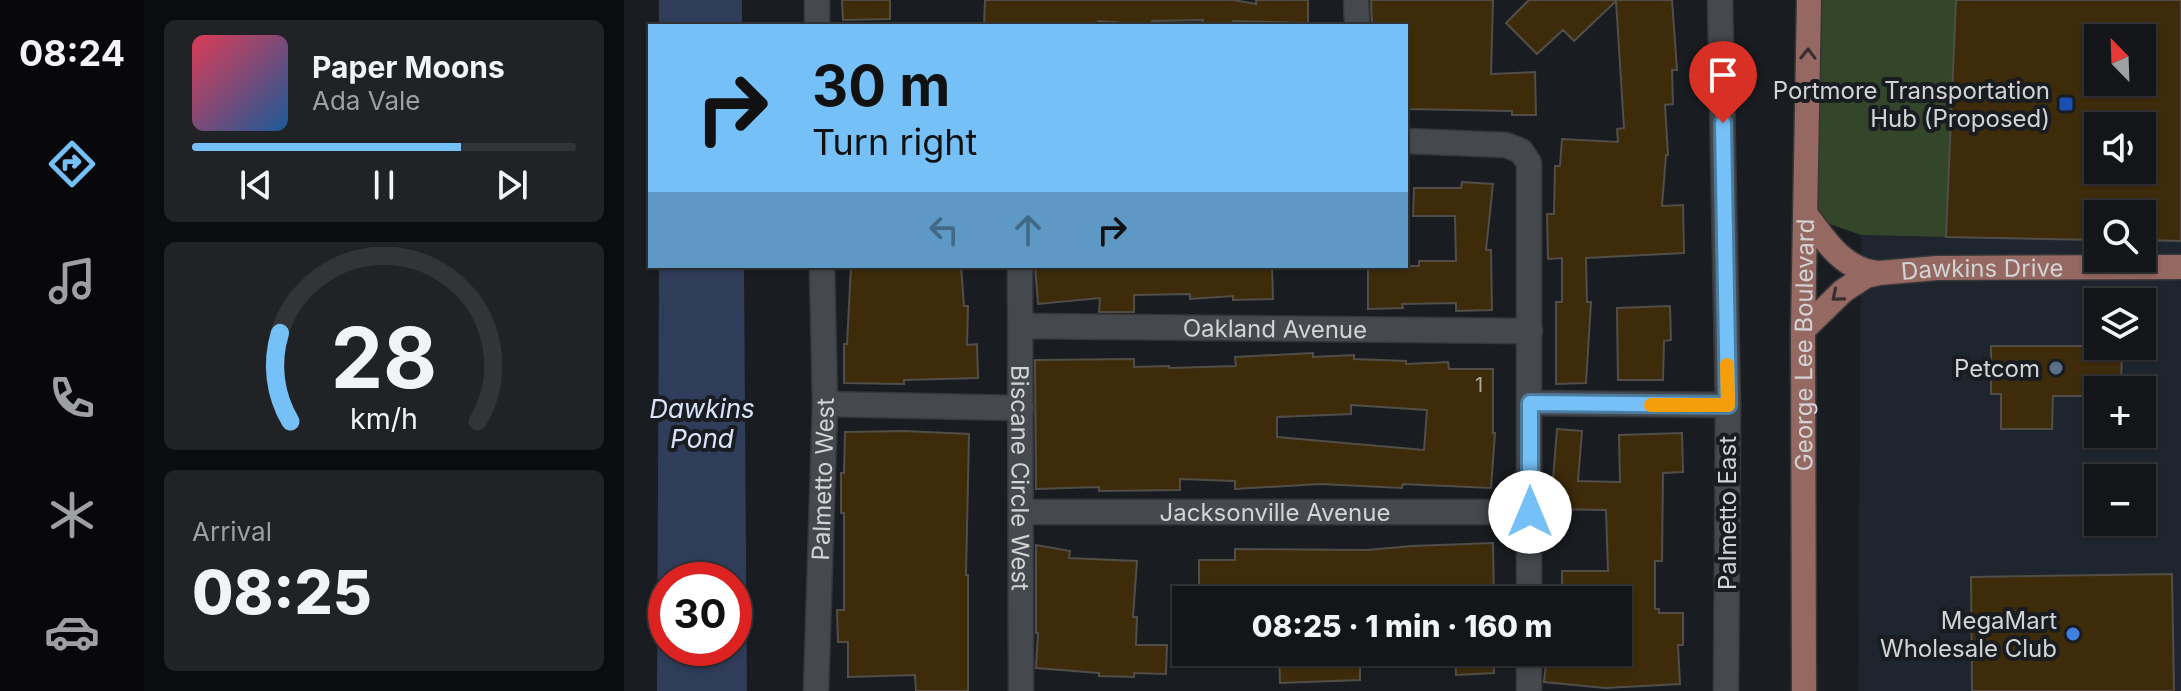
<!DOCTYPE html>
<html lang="en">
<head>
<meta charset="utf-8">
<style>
	:root { --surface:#131518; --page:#202225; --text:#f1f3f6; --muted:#9d9fa2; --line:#323437; --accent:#75c0f6 }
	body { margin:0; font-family:Inter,sans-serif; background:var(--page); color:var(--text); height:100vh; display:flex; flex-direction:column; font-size:30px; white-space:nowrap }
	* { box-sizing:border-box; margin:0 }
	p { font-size:26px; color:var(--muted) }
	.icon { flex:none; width:44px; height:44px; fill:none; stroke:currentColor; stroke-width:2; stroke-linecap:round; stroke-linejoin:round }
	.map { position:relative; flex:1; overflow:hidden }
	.side { display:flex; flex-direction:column; gap:20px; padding:20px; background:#0a0c0d; width:480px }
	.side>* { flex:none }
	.hud { position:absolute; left:24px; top:24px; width:760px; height:244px; border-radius:0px; box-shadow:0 2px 6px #0004,0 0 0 2px var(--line); background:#75c0f6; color:#111; overflow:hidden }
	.needle { width:52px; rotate:337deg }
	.controls { position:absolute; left:1460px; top:24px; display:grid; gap:16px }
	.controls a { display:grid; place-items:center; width:72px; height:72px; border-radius:0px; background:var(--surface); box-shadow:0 2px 6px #0004,0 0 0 2px var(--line); font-size:40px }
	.speed { position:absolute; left:24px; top:562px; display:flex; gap:16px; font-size:40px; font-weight:700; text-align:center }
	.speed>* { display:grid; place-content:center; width:104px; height:104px; border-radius:50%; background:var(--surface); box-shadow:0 2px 6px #0004,0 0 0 2px var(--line); line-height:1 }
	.speed .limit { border:12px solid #d22; background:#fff; color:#111 }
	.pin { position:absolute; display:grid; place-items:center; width:68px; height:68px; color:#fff; margin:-82px -34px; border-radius:50% 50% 50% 0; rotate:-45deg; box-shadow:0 0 8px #0007 }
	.pin .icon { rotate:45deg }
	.me { position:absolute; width:88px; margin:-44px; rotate:0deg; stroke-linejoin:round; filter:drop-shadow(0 0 6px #0008) }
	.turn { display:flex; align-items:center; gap:28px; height:168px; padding:0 32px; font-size:36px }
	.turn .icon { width:104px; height:104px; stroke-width:2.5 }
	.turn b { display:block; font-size:56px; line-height:68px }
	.lanes { display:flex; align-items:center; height:76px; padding:0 32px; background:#0003; justify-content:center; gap:40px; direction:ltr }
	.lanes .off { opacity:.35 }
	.big { font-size:60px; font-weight:800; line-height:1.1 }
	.side .card { flex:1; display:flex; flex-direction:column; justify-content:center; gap:12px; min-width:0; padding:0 28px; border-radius:12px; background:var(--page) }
	.side .dial { align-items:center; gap:0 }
	.dial svg { height:208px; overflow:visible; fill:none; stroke:var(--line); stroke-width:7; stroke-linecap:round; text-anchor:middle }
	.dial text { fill:var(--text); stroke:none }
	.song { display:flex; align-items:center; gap:24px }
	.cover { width:96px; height:96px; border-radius:12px; background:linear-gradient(135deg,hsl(350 70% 55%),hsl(210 70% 35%)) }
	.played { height:8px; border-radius:4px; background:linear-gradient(90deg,var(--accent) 70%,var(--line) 70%) }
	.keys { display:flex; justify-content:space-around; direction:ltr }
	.trip { position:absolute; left:548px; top:586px; width:460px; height:80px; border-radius:0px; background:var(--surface); box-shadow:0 2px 6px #0004,0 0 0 2px var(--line); font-weight:800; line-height:80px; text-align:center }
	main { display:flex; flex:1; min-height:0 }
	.menu { display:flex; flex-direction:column; width:144px; justify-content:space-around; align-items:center; background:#08080a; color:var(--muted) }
	.menu .icon { width:56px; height:56px }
	.menu .current { color:var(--accent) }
	.menu b { font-size:36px; color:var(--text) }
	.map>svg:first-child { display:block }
	.built { fill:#1f252e; fill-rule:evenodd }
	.green { fill:#334629 }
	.water { fill:#2f3c5a; fill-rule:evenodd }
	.building { fill:#3e2b0a; stroke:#514e49; stroke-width:2; fill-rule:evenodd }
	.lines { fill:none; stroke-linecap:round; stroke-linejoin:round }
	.minor-casing { stroke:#36373b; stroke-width:27 }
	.major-casing { stroke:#36373b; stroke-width:27 }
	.minor { stroke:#45484d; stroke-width:24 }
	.major { stroke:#956861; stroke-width:24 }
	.oneway { stroke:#382f30 }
	.route-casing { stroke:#4c7da0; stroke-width:20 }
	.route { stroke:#75c0f6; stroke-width:14 }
	.slow { stroke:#f59e0b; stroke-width:14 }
	.transit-dot { fill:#1a4fb4; stroke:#191c20; stroke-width:3 }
	.service-dot { fill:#5c6f8a; stroke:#191c20; stroke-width:3 }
	.shop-dot { fill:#3f7fe0; stroke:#191c20; stroke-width:3 }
	.labels { text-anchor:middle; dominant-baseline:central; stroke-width:8; stroke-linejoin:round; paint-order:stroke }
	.number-label { font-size:20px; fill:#aca9a2 }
	.poi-label { font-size:24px; fill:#d1d3d5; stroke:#191c20; text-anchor:end }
	.street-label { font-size:24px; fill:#d1d3d5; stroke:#191c20 }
	.water-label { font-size:26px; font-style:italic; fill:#d9e4fb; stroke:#191c20 }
</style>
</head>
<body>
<main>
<nav class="menu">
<b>08:24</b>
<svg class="icon current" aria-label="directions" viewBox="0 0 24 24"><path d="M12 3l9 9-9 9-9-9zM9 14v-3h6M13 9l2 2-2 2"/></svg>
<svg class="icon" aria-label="music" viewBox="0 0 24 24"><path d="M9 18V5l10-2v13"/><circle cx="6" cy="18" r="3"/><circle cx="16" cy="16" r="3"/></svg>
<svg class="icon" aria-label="phone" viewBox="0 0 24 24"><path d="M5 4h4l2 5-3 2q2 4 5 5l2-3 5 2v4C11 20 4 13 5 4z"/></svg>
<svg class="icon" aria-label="climate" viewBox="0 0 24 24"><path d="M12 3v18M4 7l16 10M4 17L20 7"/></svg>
<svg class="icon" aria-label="car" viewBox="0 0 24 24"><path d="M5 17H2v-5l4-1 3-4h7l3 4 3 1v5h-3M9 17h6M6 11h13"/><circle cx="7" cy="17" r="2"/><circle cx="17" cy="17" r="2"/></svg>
</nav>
<section class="side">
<div class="card">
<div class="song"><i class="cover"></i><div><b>Paper Moons</b><p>Ada Vale</p></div></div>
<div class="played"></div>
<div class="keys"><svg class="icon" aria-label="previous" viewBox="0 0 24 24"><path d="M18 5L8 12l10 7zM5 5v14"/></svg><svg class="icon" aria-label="pause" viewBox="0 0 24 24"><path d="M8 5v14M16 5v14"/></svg><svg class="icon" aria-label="next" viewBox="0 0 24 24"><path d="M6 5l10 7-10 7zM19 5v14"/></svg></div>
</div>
<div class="card dial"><svg viewBox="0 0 100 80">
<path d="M14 69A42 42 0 1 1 86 69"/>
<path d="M14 69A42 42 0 0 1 10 35" stroke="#75c0f6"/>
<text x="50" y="56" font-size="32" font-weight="700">28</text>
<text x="50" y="72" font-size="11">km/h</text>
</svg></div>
<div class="card"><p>Arrival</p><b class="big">08:25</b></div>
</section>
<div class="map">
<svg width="1557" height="691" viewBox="0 0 1557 691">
	<rect width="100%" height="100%" fill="#191c20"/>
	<path class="built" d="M1237,235L1474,240V258H1518V240L1557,241V691H1234ZM1474,302H1518V346H1474ZM1474,390H1518V434H1474ZM1474,478H1518V522H1474Z"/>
	<path class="green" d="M1195,0H1332L1322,237L1237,235L1183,216Z"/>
	<path class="water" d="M35,0H118V26H35Z
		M35,266H120L123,691H33ZM42,580H110V648H42Z"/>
	<path class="building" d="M218,0H266V19L219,20Z
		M361,0H610L632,4V0H684V23L609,21L608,26H578L579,20L528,21V25L474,21V26H360Z
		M747,0H869L867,74L911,72L912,115H888V111L782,109V26H748Z
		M905,0H1048L1053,70H1048L1049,104L1041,105L1044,155H1042L1038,206L1059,205L1060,253L962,258L963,302H967L962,383L932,384V302H938V258L924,259L923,214H930L931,166H936L938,139L994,142L993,129L1000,128L992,1L950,41L939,30L913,54L882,23Z
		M1332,0H1557V241L1518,240V214H1474V240L1322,237ZM1474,38H1518V82H1474ZM1474,126H1518V170H1474Z
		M838,182L869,184L862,250H867L868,310L832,311V303L778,304L779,308L744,309V266H795V261H832L831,216H789L790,188H837Z
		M227,266H337L340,306H344L343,345L353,344L354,378L280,380V384L220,383V344H223Z
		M411,266H648L649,299L609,300V296L566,299V294L510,295V312H475L476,298L414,304Z
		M1046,306L1047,340L1040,341L1039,380H994L993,308Z
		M1367,346H1498L1497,390H1474V396H1429L1428,429H1377V394H1367Z
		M689,353V357L730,355V359L782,361V364L824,362L825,369H869V433H871L867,488L779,484L778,488L696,484L611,489V481L556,479V490L475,491V487L412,489L411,360L510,359V367L545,366V368L612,366L611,357ZM727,405L803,410L800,450L653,437V417L727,414Z
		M933,429L958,431L954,481L996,482L995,435L1058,433L1059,472L1039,473L1038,561H1031V609H1035V613H1059V645H1054L1056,684L981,688L920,682L923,655L996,662V657H999L1002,605H994V600H938V571H984L982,510L922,509V480H929Z
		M280,431L345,434L342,575H344V691H292L291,675L224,677V642H214L213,610H220V513H217V473H220L221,432Z
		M869,543L870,600H700V597L610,600V596L575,595V560H611V549L743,550L788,546Z
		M412,545L446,551L445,558L513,561L509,617H513L512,645H543L542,674L510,673V677L475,676V673L412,668L414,633H412Z
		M1548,574L1550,691H1348L1347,577Z
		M655,652H736V680L656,683Z
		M831,652H869L870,673L832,675Z"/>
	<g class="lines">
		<defs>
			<g id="minor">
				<path d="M193,0V26"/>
				<path d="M732,0L733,26"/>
				<path d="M1096,0L1104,405L1102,691"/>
				<path d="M782,141L882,145L897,151L905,163V600"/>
				<path id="s1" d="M396,266L397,691"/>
				<path id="s2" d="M397,326L906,331"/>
				<path d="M906,403L1104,405"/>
				<path d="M201,404L397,408"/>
				<path id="s3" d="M397,512H906"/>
				<path id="s4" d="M192,691L201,404L198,266"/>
				<path d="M905,691V652"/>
			</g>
			<g id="major">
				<path d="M1183,216C1201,241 1221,271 1255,273"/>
				<path id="s5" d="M1179,330L1219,291L1242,276L1255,273L1313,268L1557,267"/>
				<path id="s6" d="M1180,691L1179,330L1185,0"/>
			</g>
		</defs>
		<use href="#minor" class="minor-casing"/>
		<use href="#major" class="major-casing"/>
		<use href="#minor" class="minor"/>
		<use href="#major" class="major"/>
	</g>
	<defs><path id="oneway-chevron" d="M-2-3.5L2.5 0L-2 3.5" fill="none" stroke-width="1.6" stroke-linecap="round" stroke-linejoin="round" transform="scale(2)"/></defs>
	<g class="oneway">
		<use href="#oneway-chevron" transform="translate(1184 54) rotate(-89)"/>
		<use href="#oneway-chevron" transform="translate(1213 296) rotate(140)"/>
	</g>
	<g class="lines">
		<defs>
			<path id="route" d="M906,512V403L1104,405L1099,123"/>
		</defs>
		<use href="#route" class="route-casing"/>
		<use href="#route" class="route"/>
		<path class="slow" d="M1027,405H1104L1103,365"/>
	</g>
	<rect class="transit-dot" x="1434" y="96" width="16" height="16" rx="4"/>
	<circle class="service-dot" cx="1432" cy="368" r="8"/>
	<circle class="shop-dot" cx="1449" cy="634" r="8"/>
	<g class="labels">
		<g class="number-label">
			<text x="855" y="385">1</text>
		</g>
		<g class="poi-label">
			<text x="1426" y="90">Portmore Transportation<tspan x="1426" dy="28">Hub (Proposed)</tspan></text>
			<text x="1416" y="368">Petcom</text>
			<text x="1433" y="620">MegaMart<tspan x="1433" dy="28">Wholesale Club</tspan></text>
		</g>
		<g class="street-label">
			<text stroke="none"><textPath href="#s5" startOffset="200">Dawkins Drive</textPath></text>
			<text stroke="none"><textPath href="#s2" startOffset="254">Oakland Avenue</textPath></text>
			<text stroke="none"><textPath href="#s6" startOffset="346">George Lee Boulevard</textPath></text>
			<text stroke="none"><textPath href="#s1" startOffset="212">Biscane Circle West</textPath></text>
			<text stroke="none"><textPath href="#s4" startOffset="212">Palmetto West</textPath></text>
			<text stroke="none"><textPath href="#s3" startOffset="254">Jacksonville Avenue</textPath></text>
			<text transform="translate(1103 513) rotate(-90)">Palmetto East</text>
		</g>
		<g class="water-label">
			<text x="78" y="408">Dawkins<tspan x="78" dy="30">Pond</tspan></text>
		</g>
	</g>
</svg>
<div class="controls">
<a><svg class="needle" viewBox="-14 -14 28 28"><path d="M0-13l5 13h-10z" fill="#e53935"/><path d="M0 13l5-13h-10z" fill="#9d9fa2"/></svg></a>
<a><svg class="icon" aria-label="sound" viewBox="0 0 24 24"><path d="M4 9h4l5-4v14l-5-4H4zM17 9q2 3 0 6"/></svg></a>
<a><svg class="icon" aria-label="search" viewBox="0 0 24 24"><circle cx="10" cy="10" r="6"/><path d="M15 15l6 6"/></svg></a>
<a><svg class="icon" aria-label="layers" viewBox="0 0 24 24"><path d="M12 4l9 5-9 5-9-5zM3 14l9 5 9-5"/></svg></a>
<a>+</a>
<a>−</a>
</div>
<div class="speed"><div class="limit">30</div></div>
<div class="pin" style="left:1099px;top:123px;background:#d93025"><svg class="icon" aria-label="arrive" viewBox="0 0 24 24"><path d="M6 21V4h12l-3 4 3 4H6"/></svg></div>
<svg class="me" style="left:906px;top:512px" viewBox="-20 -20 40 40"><circle r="19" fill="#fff"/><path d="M0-13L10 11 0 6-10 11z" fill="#75c0f6"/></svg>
<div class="trip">08:25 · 1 min · 160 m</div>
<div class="hud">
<div class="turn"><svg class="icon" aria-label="right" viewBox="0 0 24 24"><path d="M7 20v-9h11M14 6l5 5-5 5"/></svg><div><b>30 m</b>Turn right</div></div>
<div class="lanes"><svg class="icon off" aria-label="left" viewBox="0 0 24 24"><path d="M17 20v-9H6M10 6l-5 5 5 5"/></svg><svg class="icon off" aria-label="ahead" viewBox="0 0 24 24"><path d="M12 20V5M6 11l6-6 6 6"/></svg><svg class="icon" aria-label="right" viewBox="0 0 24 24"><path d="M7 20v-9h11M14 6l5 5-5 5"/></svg></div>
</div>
</div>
</main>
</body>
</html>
